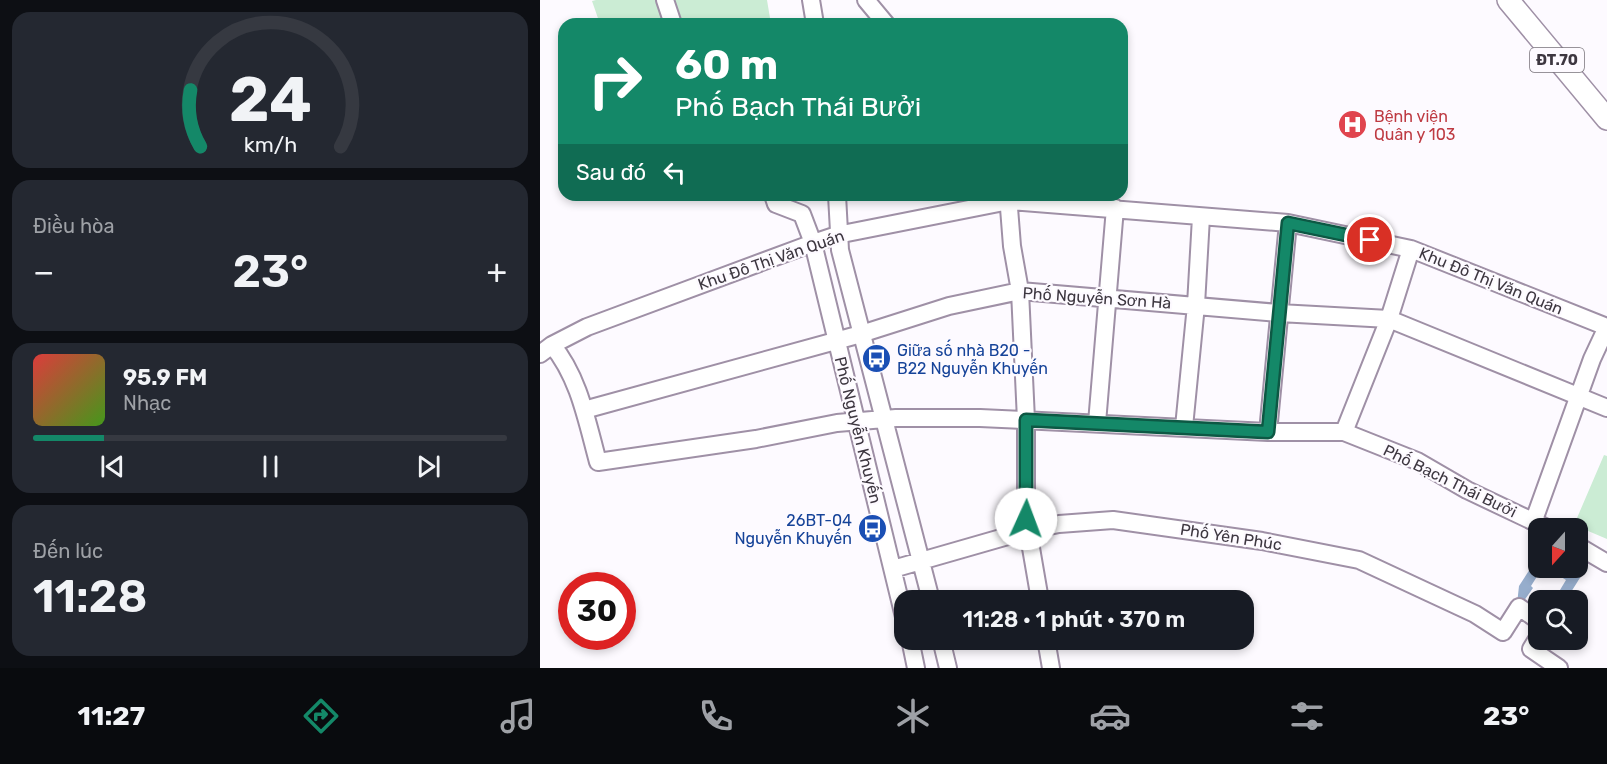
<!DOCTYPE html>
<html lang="vi">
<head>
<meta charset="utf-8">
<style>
	:root { --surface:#171b24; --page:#242831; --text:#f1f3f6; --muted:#9ea1a6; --line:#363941; --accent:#148868 }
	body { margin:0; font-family:Rubik,sans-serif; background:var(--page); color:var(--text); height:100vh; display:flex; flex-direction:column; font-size:22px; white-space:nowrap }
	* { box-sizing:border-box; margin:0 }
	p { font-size:20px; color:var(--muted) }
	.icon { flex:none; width:33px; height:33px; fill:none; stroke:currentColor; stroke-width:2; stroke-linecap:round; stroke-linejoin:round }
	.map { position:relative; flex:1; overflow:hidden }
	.panel { display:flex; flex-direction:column; gap:12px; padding:12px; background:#0d0f14; width:540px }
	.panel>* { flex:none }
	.guide { position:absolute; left:18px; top:18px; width:570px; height:183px; border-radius:18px; box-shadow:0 3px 9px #0003; background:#148868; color:#fff; overflow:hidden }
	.needle { width:39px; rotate:201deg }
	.tools { position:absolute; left:988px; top:518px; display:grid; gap:12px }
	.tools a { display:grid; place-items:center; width:60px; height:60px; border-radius:12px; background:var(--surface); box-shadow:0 3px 9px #0003; font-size:30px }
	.speed { position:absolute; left:18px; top:572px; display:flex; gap:12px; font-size:30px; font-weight:700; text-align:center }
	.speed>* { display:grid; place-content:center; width:78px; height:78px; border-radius:50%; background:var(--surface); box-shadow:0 3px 9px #0003; line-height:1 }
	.speed .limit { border:9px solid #d22; background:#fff; color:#111 }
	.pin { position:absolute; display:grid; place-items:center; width:51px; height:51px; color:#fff; margin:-26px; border:3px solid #fff; border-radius:50%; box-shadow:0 2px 6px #0007 }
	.me { position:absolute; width:66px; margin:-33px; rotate:2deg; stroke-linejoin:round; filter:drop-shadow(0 0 4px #0008) }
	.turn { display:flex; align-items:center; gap:21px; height:126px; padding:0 18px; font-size:27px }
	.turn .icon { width:78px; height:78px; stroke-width:2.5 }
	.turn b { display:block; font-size:42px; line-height:51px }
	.then { display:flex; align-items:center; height:57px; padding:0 18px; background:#0003; gap:12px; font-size:22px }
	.big { font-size:45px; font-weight:600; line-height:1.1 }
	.panel .card { flex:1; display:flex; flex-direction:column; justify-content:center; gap:9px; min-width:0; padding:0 21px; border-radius:18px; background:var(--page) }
	.panel .dial { align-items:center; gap:0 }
	.dial svg { height:156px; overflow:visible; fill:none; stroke:var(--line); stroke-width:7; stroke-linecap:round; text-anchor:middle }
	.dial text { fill:var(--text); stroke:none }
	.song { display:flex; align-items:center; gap:18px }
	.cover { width:72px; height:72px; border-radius:9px; background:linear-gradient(135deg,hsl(0 70% 55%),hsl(100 70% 35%)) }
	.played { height:6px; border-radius:3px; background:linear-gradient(90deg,var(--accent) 15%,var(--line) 15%) }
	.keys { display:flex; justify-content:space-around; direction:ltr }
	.heat { display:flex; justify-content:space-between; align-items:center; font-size:33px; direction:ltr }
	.trip { position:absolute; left:354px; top:590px; width:360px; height:60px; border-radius:18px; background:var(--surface); box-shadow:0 3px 9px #0003; font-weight:600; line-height:60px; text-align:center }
	.tab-bar { display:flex; height:96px; justify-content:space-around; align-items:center; background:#090b0e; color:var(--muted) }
	.tab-bar .icon { width:42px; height:42px }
	.tab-bar .active { color:var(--accent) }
	.tab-bar b { font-size:27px; color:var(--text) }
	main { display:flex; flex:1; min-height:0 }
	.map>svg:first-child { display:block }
	.green { fill:#cbecd4 }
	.water { fill:#96adcc }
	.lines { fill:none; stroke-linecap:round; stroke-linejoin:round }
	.minor-casing { stroke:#9f90a6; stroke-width:20 }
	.major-casing { stroke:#9f90a6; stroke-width:24 }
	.minor { stroke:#fff; stroke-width:16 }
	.major { stroke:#fff; stroke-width:21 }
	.route-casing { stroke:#0d5844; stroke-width:15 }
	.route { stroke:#148868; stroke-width:10 }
	.labels { text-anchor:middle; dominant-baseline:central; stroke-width:4.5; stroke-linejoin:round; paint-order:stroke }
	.shield { fill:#fdfaff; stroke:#777279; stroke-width:1.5 }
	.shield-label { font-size:15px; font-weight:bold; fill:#3d3740 }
	.health-label { font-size:16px; fill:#be3a42; stroke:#fdfaff; text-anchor:start }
	.street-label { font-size:16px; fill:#3d3740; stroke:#fdfaff }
	.transit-label { font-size:16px; fill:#164399; stroke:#fdfaff; text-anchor:start }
</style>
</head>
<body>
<main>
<section class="panel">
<div class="card dial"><svg viewBox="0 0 100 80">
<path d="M14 69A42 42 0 1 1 86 69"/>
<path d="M14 69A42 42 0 0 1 9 40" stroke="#148868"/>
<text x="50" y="56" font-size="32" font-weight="700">24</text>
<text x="50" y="72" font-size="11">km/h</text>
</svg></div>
<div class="card"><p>Điều hòa</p>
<div class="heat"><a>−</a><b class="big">23°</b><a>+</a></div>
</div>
<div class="card">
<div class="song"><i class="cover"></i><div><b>95.9 FM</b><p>Nhạc</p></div></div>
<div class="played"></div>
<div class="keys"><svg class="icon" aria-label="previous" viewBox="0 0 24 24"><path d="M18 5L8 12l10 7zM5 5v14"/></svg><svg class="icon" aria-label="pause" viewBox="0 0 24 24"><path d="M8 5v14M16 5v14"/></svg><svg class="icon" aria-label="next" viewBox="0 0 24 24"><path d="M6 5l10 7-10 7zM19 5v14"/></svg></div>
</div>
<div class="card"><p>Đến lúc</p><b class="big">11:28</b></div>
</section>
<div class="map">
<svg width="1067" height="668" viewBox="0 0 1067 668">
	<rect width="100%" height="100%" fill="#fdfaff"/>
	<path class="green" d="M56,0H120L128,24H60L52,1Z
		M130,0H227L231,24H139Z
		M1064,455L1067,456V539L1034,525Z"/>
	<path class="water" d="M999,555V567H1003L991,586L993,588L981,605L977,604L979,586Z
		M1005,567H1034L1043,573L1026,600H1014L1026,580Z"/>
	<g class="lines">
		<defs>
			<path id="minor" d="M125,0L133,24
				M271,0L275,24
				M326,0L346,24
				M233,195L236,204L262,214L273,243L364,617
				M297,195L300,250L391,600
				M468,195L472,246L480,291L486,420V519L500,600
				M12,345C39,377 47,422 58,462L216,439L297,423L356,418H440L728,432H804L877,461L927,490L1007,528
				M0,354L12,345L47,327L273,243L297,235L469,201L748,223L871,249L1067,327
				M44,410L321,334L409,306L480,291L739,313L849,319L1067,408
				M557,423L575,208
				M644,427L656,305L661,217
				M728,432L748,223
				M804,432L849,319L871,249
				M994,520L1052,359L1067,327
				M1038,546L1067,563
				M353,569L489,530L519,524L573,520L722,541L819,560L935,614L963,632L979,607L999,621
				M999,636L991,649L1019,668
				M370,639L376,668
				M401,639L408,668
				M506,639L511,668"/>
			<path id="major" d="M968,0L1067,119"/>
		</defs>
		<use href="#minor" class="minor-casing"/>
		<use href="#major" class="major-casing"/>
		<use href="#minor" class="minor"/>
		<use href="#major" class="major"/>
	</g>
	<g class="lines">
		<defs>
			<path id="route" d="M486,519V420L728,432L748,223L830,240"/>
		</defs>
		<use href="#route" class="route-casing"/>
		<use href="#route" class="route"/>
	</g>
	<defs>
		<symbol id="hospital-disc" viewBox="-11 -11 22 22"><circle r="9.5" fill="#e0444e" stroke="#fdfaff"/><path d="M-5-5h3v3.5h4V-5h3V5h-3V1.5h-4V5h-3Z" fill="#fff"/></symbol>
		<symbol id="bus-disc" viewBox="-11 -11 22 22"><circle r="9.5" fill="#1a4fb4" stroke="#fdfaff"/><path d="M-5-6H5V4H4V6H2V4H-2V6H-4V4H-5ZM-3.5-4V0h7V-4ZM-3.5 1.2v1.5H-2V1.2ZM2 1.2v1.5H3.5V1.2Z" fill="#fff"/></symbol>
	</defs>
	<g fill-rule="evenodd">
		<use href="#hospital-disc" x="796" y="108" width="33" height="33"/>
		<use href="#bus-disc" x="320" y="342" width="33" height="33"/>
		<use href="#bus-disc" x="316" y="512" width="33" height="33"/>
	</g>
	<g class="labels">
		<rect class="shield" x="990" y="48" width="54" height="24" rx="4.5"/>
		<g class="shield-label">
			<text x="1017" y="60">ĐT.70</text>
		</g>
		<g class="health-label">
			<text x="834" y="116">Bệnh viện<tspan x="834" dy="18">Quân y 103</tspan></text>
		</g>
		<g class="street-label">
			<text transform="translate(231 260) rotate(-19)">Khu Đô Thị Văn Quán</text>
			<text transform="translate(951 281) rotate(22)">Khu Đô Thị Văn Quán</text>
			<text transform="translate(557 298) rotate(4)">Phố Nguyễn Sơn Hà</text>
			<text transform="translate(318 430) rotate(76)">Phố Nguyễn Khuyến</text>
			<text transform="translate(910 481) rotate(26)">Phố Bạch Thái Bưởi</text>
			<text transform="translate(691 537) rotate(9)">Phố Yên Phúc</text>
		</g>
		<g class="transit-label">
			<text x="357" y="350">Giữa số nhà B20 -<tspan x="357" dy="18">B22 Nguyễn Khuyến</tspan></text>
			<text x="312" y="520" text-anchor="end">26BT-04<tspan x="312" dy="18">Nguyễn Khuyến</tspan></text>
		</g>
	</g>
</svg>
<div class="tools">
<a><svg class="needle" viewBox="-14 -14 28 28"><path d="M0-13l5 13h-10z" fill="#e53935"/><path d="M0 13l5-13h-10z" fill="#9ea1a6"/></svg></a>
<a><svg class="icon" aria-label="search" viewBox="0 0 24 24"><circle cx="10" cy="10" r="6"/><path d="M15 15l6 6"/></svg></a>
</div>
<div class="speed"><div class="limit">30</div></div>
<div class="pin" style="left:830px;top:240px;background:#d93025"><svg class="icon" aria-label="arrive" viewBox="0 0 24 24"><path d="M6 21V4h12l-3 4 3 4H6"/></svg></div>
<svg class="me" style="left:486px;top:519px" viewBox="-20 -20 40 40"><circle r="19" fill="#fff"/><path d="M0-13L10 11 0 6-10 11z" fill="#148868"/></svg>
<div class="trip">11:28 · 1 phút · 370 m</div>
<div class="guide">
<div class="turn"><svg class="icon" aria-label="right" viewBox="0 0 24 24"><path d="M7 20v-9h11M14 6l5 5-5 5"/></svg><div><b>60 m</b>Phố Bạch Thái Bưởi</div></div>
<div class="then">Sau đó<svg class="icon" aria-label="left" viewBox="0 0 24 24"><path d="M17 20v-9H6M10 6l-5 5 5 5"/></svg></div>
</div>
</div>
</main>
<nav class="tab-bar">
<b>11:27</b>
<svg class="icon active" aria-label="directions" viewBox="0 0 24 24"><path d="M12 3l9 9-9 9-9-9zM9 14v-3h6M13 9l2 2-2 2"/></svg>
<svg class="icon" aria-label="music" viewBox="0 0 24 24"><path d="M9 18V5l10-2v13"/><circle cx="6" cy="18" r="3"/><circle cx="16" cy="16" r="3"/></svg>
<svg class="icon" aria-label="phone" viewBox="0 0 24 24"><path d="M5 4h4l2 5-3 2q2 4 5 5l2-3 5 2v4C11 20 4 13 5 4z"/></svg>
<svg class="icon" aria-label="climate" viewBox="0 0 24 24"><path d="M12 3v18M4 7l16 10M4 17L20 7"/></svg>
<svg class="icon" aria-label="car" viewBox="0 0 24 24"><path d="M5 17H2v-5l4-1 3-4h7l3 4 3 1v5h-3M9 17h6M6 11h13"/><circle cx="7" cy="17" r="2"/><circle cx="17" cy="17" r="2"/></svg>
<svg class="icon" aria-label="filters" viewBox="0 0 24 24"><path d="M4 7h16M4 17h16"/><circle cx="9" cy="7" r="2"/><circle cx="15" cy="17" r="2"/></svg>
<b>23°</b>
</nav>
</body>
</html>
